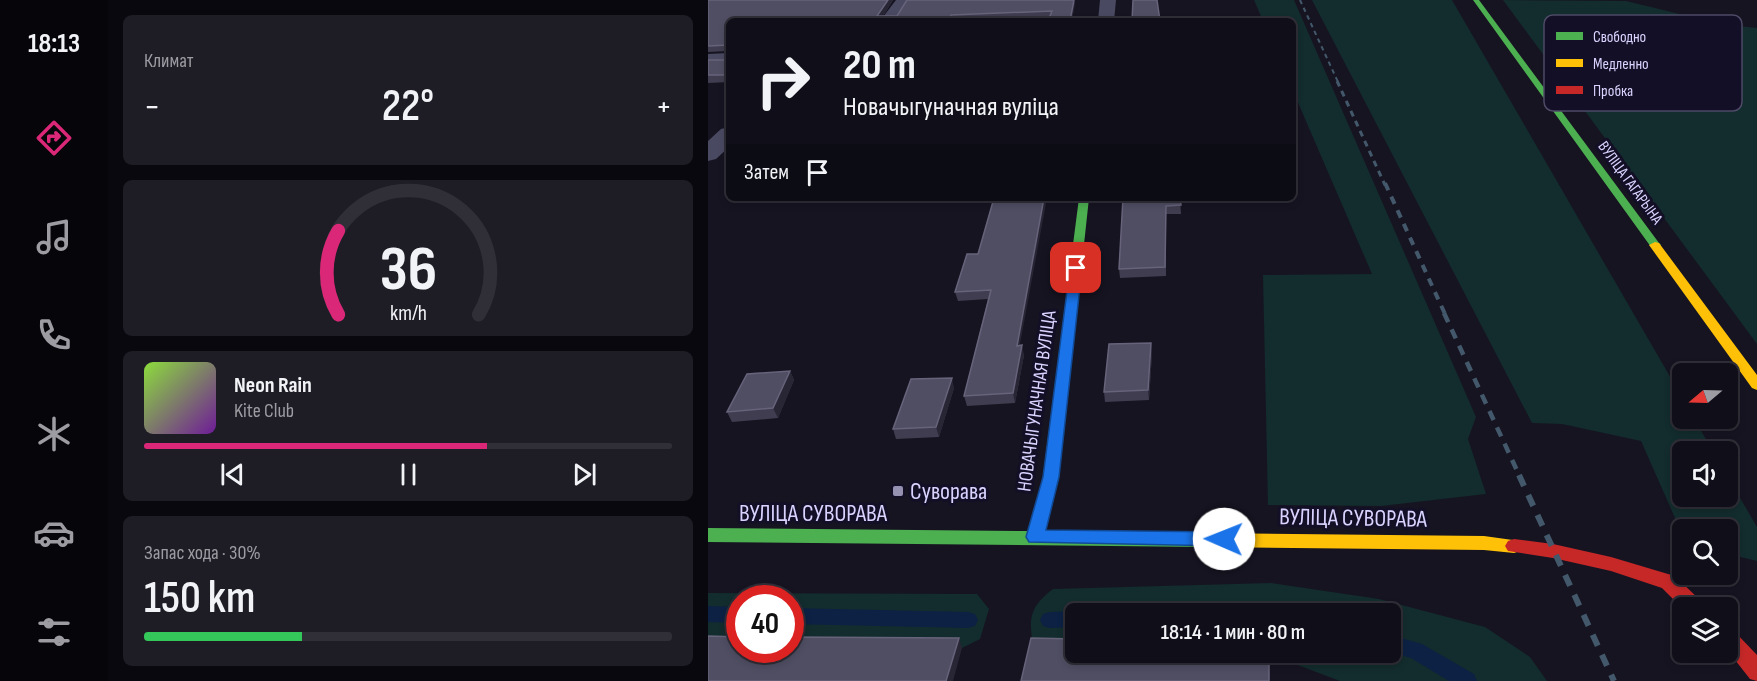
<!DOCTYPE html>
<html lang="ru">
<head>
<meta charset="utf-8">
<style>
	:root { --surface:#100f19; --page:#1e1d26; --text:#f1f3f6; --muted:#9c9ca2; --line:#302f38; --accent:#db2777 }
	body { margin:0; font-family:"Sofia Sans Condensed",sans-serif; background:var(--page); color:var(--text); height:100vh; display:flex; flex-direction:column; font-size:22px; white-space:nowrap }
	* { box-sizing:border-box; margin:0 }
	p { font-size:20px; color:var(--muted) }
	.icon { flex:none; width:33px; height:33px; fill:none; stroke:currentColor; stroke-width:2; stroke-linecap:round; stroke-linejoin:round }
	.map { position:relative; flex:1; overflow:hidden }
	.details { display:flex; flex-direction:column; gap:15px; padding:15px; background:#09080e; width:600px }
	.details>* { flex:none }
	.hud { position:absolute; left:18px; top:18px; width:570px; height:183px; border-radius:9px; box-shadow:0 3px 9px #0003,0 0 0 2px var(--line); background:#100f19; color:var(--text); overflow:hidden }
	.needle { width:39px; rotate:251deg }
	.controls { position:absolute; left:964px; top:363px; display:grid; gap:12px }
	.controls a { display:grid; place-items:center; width:66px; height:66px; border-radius:9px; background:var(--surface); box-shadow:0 3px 9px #0003,0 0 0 2px var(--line); font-size:30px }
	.speed { position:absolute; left:18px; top:585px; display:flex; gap:12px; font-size:30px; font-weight:700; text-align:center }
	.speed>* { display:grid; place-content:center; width:78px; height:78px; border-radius:50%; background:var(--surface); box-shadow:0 3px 9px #0003,0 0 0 2px var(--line); line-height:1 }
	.speed .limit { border:9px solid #d22; background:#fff; color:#111 }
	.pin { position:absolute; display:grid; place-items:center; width:51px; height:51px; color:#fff; margin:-26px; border-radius:12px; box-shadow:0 3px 9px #0006 }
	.me { position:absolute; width:66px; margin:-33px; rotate:271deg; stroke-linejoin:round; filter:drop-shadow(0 0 4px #0008) }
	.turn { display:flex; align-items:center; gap:21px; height:126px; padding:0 18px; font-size:27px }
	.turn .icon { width:78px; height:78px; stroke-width:2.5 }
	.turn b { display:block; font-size:42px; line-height:51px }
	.then { display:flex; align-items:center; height:57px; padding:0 18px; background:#0003; gap:12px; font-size:22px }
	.big { font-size:45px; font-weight:600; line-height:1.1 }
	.details .tile { flex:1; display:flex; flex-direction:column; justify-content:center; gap:9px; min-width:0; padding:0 21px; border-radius:9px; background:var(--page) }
	.details .dial { align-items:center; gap:0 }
	.dial svg { height:156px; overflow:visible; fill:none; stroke:var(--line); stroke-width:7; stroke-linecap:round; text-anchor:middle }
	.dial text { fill:var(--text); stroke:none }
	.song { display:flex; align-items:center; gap:18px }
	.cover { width:72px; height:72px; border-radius:9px; background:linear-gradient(135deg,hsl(90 70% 55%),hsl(280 70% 35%)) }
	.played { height:6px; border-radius:3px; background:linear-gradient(90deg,var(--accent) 65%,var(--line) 65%) }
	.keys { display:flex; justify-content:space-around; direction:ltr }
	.heat { display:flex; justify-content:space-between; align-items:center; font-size:33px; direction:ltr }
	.charge { height:9px; border-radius:4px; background:linear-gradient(90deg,#34c759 30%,var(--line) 0) }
	.trip { position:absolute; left:357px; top:603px; width:336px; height:60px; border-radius:9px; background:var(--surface); box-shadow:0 3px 9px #0003,0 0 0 2px var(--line); font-weight:600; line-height:60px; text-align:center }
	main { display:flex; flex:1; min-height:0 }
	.tabs { display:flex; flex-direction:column; width:108px; justify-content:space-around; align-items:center; background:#06060a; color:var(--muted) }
	.tabs .icon { width:42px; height:42px }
	.tabs .active { color:var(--accent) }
	.tabs b { font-size:27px; color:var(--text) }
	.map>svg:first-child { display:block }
	.green { fill:#132c2d }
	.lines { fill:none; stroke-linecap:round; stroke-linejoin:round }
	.stream { fill:#0d2144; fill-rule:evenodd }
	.street { fill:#4a4962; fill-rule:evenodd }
	.fast { fill:#4caf50; fill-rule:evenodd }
	.slow { fill:#ffc107; fill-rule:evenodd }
	.jam { fill:#c62828; fill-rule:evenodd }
	.rail-far4 { stroke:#43596b; stroke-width:2; stroke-dasharray:4.5 4; stroke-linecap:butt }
	.rail-far3 { stroke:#43596b; stroke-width:3; stroke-dasharray:6 5; stroke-linecap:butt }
	.rail-far2 { stroke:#43596b; stroke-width:4; stroke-dasharray:8 7; stroke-linecap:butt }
	.rail-far1 { stroke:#43596b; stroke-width:4.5; stroke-dasharray:10 8; stroke-linecap:butt }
	.rail { stroke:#43596b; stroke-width:6; stroke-dasharray:12 10; stroke-linecap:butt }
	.wall { fill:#403d50 }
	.shaded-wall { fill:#282635 }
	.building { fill:#504e63; stroke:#66637b; stroke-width:1.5 }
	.route { fill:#1a73e8; stroke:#114b97; stroke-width:1.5 }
	.poi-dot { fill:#9591b1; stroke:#130f26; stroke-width:2 }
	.labels { text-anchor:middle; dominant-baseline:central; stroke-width:6; stroke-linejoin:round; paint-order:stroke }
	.far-street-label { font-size:16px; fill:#d9d4ff; stroke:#130f26 }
	.street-label { font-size:20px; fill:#d9d4ff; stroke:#130f26 }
	.near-poi-label { font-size:24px; fill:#d9d4ff; stroke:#130f26; text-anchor:start }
	.near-street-label { font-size:24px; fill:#d9d4ff; stroke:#130f26 }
	.key { fill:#130f26; stroke:#4e4a67; stroke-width:1.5 }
	.key-label { font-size:16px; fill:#d9d4ff }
</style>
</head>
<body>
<main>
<nav class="tabs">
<b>18:13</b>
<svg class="icon active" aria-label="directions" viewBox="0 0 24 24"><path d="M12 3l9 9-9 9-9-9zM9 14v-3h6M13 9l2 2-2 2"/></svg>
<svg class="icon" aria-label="music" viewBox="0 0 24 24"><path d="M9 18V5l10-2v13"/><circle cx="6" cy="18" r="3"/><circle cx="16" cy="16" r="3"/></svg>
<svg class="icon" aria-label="phone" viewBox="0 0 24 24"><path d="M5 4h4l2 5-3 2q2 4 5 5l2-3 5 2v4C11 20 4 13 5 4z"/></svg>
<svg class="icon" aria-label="climate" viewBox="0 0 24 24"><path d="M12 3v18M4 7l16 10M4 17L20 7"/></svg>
<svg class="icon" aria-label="car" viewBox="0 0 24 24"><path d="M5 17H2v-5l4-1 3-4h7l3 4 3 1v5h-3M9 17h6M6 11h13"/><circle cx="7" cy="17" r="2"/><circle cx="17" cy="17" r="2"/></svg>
<svg class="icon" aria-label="filters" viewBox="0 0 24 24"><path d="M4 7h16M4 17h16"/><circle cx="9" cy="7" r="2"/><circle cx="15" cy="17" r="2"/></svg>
</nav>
<section class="details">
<div class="tile"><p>Климат</p>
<div class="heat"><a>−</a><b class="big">22°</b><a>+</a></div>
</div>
<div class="tile dial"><svg viewBox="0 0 100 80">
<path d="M14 69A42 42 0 1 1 86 69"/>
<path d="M14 69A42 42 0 0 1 14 26" stroke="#db2777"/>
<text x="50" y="56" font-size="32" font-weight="700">36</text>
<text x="50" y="72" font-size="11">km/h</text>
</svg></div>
<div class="tile">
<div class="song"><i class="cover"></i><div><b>Neon Rain</b><p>Kite Club</p></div></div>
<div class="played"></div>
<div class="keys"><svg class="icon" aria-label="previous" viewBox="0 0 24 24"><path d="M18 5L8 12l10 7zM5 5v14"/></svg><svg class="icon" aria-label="pause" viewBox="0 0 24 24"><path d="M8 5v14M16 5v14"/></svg><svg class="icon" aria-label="next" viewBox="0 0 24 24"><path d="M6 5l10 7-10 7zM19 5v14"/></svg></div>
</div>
<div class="tile"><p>Запас хода · 30%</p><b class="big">150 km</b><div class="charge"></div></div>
</section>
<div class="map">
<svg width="1049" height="681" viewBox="0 0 1049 681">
	<rect width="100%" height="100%" fill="#161421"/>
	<path class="green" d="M546,0H586L768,417L760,439L778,494L673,506L560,505L555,275L664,274L585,91V21H555Z
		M604,0H744L975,399V418L986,419L1005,451L975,452V496H1020V477L1049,527V561L1020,554V530H975V536L933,441L854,424L824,423Z
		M795,0L918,1L1013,24L1049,28V344Z
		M563,583L671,599L777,627L822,657L839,681H632L561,654L493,653L682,652V614H368L367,649H326C320,620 321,607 345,589Z
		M0,593L269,594L281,609L272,639L254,648L83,647L82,598H32L31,647L0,646Z"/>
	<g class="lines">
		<path class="stream" d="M0,606L32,607V623L0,622Z
			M517,606H563L570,608L572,614H508L510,608Z
			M82,608L260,612L267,614L270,620L267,626L260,628L82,624Z
			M368,611L375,614H368V627L342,628L335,626L332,620L335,614L342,612Z
			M682,635L714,644L766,674L769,681H741L703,658L681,652Z"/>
		<path class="street" d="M188,0H204L189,21H172Z
			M392,0H408L406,21H390Z
			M21,53V65L0,66V54Z
			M21,127V147L8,159L0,161V141L13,129Z"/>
		<path class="fast" d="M765,0H771L951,243L953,245L951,247H943Z
			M371,198H381L351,477L337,531L499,533L505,535L508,540L505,545L499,547L0,542V528L320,531L335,477Z"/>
		<path class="slow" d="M947,242L951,243L1049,375V390L1044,388L941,245Z
			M499,533L776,536L812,541L815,546L812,551L806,553L776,550L499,547L493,545L490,540L493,535Z"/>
		<path class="jam" d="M806,539L845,544L903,557L960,574L967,576L994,602L996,608L975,609L954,588L903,571L845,558L800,551L797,546L800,541Z
			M1020,629L1027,632L1049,655V681L1042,679L1020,651Z"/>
		<path class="rail-far4" d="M592,0L630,82"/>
		<path class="rail-far3" d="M629,81L677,185"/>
		<path class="rail-far2" d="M677,183L737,314"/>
		<path class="rail-far1" d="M736,313L812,477"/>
		<path class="rail" d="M811,475L906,681"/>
	</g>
	<path class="wall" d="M0,0H185L175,16L367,4L341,17L244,21H21V82L0,83V60H20V51L0,52Z
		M415,198H472L473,214H458V276L412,278L411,269Z
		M270,254L316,355L307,403L259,406L256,396L280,299L250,301L247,292Z
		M444,353L441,400L397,402L396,392Z
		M82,371L86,380L70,418L24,422L19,412Z
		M246,388L231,437L188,439L185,429Z"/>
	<path class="shaded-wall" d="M180,0H185L172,21L169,16Z
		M366,0L367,4L364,21H362Z
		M336,198H339L310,355L309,346Z
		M443,343L444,353L441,400L440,390Z
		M314,345L316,355L307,403L305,393Z
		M82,371L86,380L70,418L65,408Z
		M244,378L246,388L231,437L228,427Z
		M251,638L254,648L245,681H238Z"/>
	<path class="building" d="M0,0H180L169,16H189L199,0H366L362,21H340L344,11L243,15L241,21H21V75H0V60H20V45L0,46Z
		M425,0H449L452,21H424Z
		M286,198H336L309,346L314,345L305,393L256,396L283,290L247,292L259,254H270Z
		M415,198H472L473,205L458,206L457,267L411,269Z
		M443,343L440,390L396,392L401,344Z
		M82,371L65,408L19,412L39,374Z
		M244,378L228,427L185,429L203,379Z
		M0,636L32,637V650H82V637L251,638L238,681H0Z
		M323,638L368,639V652H561V681H313Z"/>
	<path class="route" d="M368,264L374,268L351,477L338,530L516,532L523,534L525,539L523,544L516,546L321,542L318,537L335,477L362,268Z"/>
	<rect class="poi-dot" x="184" y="485" width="12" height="12" rx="3"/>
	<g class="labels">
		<g class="far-street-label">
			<text transform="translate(922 183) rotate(54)">ВУЛІЦА ГАГАРЫНА</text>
		</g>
		<g class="street-label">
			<text transform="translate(329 401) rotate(-82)">НОВАЧЫГУНАЧНАЯ ВУЛІЦА</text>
		</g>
		<g class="near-poi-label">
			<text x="202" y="491">Суворава</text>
		</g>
		<g class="near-street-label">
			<text x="105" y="513">ВУЛІЦА СУВОРАВА</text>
			<text transform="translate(645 518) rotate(1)">ВУЛІЦА СУВОРАВА</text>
		</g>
	</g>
	<rect x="836" y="15" width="198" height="96" rx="9" class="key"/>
	<rect x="848" y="32" width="27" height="8" fill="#4caf50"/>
	<rect x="848" y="59" width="27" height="8" fill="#ffc107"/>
	<rect x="848" y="86" width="27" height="8" fill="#c62828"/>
	<g class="key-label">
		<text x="885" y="42">Свободно</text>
		<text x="885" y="69">Медленно</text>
		<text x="885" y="96">Пробка</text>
	</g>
</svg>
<div class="controls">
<a><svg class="needle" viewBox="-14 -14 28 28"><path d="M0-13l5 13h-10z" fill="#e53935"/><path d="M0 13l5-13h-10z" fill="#9c9ca2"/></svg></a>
<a><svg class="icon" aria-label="sound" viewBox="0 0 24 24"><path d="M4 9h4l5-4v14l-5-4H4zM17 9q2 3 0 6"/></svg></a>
<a><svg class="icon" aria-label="search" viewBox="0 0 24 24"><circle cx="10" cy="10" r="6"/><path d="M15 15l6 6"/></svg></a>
<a><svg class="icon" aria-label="layers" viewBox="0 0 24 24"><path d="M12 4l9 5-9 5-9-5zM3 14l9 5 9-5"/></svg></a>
</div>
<div class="speed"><div class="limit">40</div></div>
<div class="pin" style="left:368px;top:268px;background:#d93025"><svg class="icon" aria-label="arrive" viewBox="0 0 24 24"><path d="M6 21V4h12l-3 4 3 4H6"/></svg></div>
<svg class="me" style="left:516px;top:539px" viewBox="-20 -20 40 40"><circle r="19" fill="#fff"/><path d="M0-13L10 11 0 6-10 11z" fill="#1a73e8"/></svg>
<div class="trip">18:14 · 1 мин · 80 m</div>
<div class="hud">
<div class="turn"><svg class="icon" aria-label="right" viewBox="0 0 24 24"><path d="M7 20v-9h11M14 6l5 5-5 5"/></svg><div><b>20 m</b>Новачыгуначная вуліца</div></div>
<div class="then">Затем<svg class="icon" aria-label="arrive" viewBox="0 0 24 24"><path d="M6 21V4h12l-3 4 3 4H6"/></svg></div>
</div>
</div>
</main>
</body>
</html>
